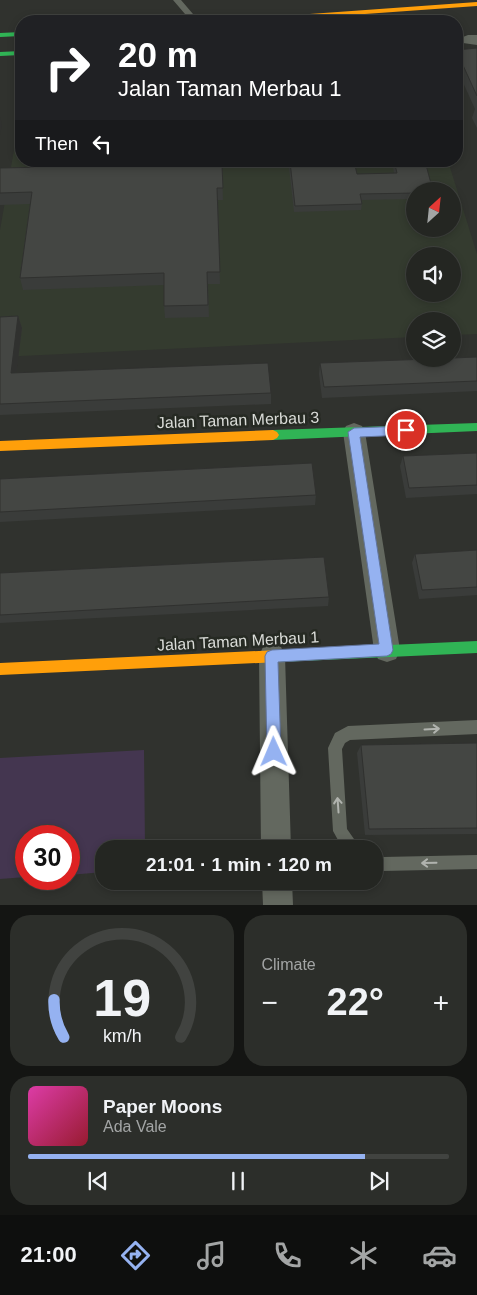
<!DOCTYPE html>
<html lang="en">
<head>
<meta charset="utf-8">
<style>
	:root { --surface:#242622; --page:#2c2e2a; --text:#f1f3f6; --muted:#a3a5a5; --line:#414340; --accent:#95b2f1 }
	body { margin:0; font-family:Helvetica,sans-serif; background:var(--page); color:var(--text); height:100vh; display:flex; flex-direction:column; font-size:19px; white-space:nowrap }
	* { box-sizing:border-box; margin:0 }
	p { font-size:16px; color:var(--muted) }
	.icon { flex:none; width:28px; height:28px; fill:none; stroke:currentColor; stroke-width:2; stroke-linecap:round; stroke-linejoin:round }
	.map { position:relative; height:905px; overflow:hidden }
	.sheet { display:flex; flex-direction:column; gap:10px; padding:10px; background:#141513; flex:1 }
	.sheet>* { flex:none }
	.banner { position:absolute; left:15px; top:15px; width:448px; height:152px; border-radius:20px; box-shadow:0 2px 8px #0003,0 0 0 1px var(--line); background:#202124; color:#fff; overflow:hidden }
	.needle { width:32px; rotate:27deg }
	.fabs { position:absolute; left:406px; top:182px; display:grid; gap:10px }
	.fabs a { display:grid; place-items:center; width:55px; height:55px; border-radius:50%; background:var(--surface); box-shadow:0 2px 8px #0003,0 0 0 1px var(--line); font-size:25px }
	.speed { position:absolute; left:15px; top:825px; display:flex; gap:10px; font-size:25px; font-weight:700; text-align:center }
	.speed>* { display:grid; place-content:center; width:65px; height:65px; border-radius:50%; background:var(--surface); box-shadow:0 2px 8px #0003,0 0 0 1px var(--line); line-height:1 }
	.speed .limit { border:8px solid #d22; background:#fff; color:#111 }
	.pin { position:absolute; display:grid; place-items:center; width:42px; height:42px; color:#fff; margin:-21px; border:2px solid #fff; border-radius:50%; box-shadow:0 1px 5px #0007 }
	.me { position:absolute; width:55px; margin:-28px; rotate:359deg; stroke-linejoin:round; filter:drop-shadow(0 0 4px #0008) }
	.turn { display:flex; align-items:center; gap:18px; height:105px; padding:0 20px; font-size:22px }
	.turn .icon { width:65px; height:65px; stroke-width:2.5 }
	.turn b { display:block; font-size:35px; line-height:42px }
	.then { display:flex; align-items:center; height:48px; padding:0 20px; background:#0003; gap:10px; font-size:19px }
	.big { font-size:38px; font-weight:800; line-height:1.1 }
	.sheet .widget { flex:1; display:flex; flex-direction:column; justify-content:center; gap:8px; min-width:0; padding:0 18px; border-radius:20px; background:var(--page) }
	.sheet .dial { align-items:center; gap:0 }
	.dial svg { height:130px; overflow:visible; fill:none; stroke:var(--line); stroke-width:7; stroke-linecap:round; text-anchor:middle }
	.dial text { fill:var(--text); stroke:none }
	.song { display:flex; align-items:center; gap:15px }
	.cover { width:60px; height:60px; border-radius:8px; background:linear-gradient(135deg,hsl(320 70% 55%),hsl(350 70% 35%)) }
	.played { height:5px; border-radius:2px; background:linear-gradient(90deg,var(--accent) 80%,var(--line) 80%) }
	.keys { display:flex; justify-content:space-around; direction:ltr }
	.heat { display:flex; justify-content:space-between; align-items:center; font-size:28px; direction:ltr }
	.sheet .tiles { flex:1; display:grid; gap:10px; grid-template-columns:1fr 1fr }
	.widget:last-child { grid-column:span 2 }
	.trip { position:absolute; left:95px; top:840px; width:288px; height:50px; border-radius:20px; background:var(--surface); box-shadow:0 2px 8px #0003,0 0 0 1px var(--line); font-weight:800; line-height:50px; text-align:center }
	.dock { display:flex; height:80px; justify-content:space-around; align-items:center; background:#0e0f0e; color:var(--muted) }
	.dock .icon { width:35px; height:35px }
	.dock .current { color:var(--accent) }
	.dock b { font-size:22px; color:var(--text) }
	.map>svg:first-child { display:block }
	.built { fill:#343b2f; fill-rule:evenodd }
	.green { fill:#443650 }
	.lines { fill:none; stroke-linecap:round; stroke-linejoin:round }
	.lane { fill:#63685f; fill-rule:evenodd }
	.street { fill:#63685f; fill-rule:evenodd }
	.fast { fill:#30b455; fill-rule:evenodd }
	.slow { fill:#ff9f0a; fill-rule:evenodd }
	.wall { fill:#3a3c3a }
	.shaded-wall { fill:#30312f }
	.building { fill:#444643; stroke:#30312f }
	.oneway { stroke:#b0b3ae }
	.route { fill:#95b2f1; stroke:#61749d }
	.labels { text-anchor:middle; dominant-baseline:central; stroke-width:5; stroke-linejoin:round; paint-order:stroke }
	.street-label { font-size:16px; fill:#dadcd8; stroke:#262a23 }
</style>
</head>
<body>
<div class="map">
<svg width="477" height="905" viewBox="0 0 477 905">
	<rect width="100%" height="100%" fill="#30322e"/>
	<path class="built" d="M21,110V161H448L477,254V334L453,335L452,321H415V337L0,357V230ZM415,191H452V229H415ZM415,256H452V294H415Z"/>
	<path class="green" d="M144,750L145,849H104V872L69,875V836H26V877L0,879V758Z"/>
	<g class="lines">
		<path class="lane" d="M173,0H181L199,21H191Z
			M477,720V734L350,740L345,743L342,749L347,829L361,849H343L333,831L328,748L335,733L348,726Z
			M374,853L383,857L477,855V869L382,871L374,868Z"/>
		<path class="street" d="M468,35H477V45L463,43L460,40L463,37Z
			M354,423L362,426L365,432L400,650L396,659L387,662L378,659L374,650L343,432L346,426Z
			M272,644L281,647L285,656L291,849H261L259,656L263,647Z
			M262,881H292L293,905H263Z"/>
		<path class="fast" d="M21,32V36L0,37V33Z
			M21,51V55L0,56V52Z
			M477,423V431L273,440L269,438L267,435L269,432L273,430Z
			M477,641V653L279,662L274,660L272,656L274,652L279,650Z"/>
		<path class="slow" d="M477,2V6L267,21H235L239,19Z
			M273,430L277,432L279,435L277,438L273,440L0,451V441Z
			M279,650L284,652L286,656L284,660L279,662L0,675V663Z"/>
	</g>
	<path class="wall" d="M477,48V128L472,118L475,109L456,67V50Z
		M392,161H425L415,191V199L361,200L362,204L361,210L294,212L289,168L290,162L357,174L394,173Z
		M222,166L223,200H218L220,284H208L209,317L165,318L164,306V285L23,290L20,278L30,204L0,205V168Z
		M18,316L22,328L16,373L271,393V404L0,415V317Z
		M477,357V391L322,398L319,374L320,363Z
		M477,453V494L406,498L400,466L403,456Z
		M0,479L316,495L315,505L0,522Z
		M477,550V595L419,599L412,563L415,554Z
		M0,573L329,597L328,606L0,623Z
		M477,743V834L365,835L357,753L361,745Z"/>
	<path class="shaded-wall" d="M0,117L2,124L0,135Z
		M18,316L22,328L15,384L11,373Z"/>
	<path class="building" d="M477,48V96L456,50Z
		M49,161H186V167L222,166L223,188H217L220,272H207L208,305L164,306V273L20,278L32,192L0,193V168L48,167Z
		M333,161H354L357,174L397,173L394,161H425L433,191H415V193L360,194L362,204L295,206L290,162Z
		M18,316L11,373L268,363L271,393L0,404V317Z
		M477,357V381L324,387L320,363L430,359H452V358Z
		M477,453V485L409,488L403,456Z
		M312,463L316,495L0,512V479Z
		M477,550V587L422,590L415,554Z
		M324,557L329,597L0,615V573Z
		M477,743V828L369,829L361,745Z"/>
	<defs><path id="oneway-shaft" d="M-6 0H5M1.5-3L5.5 0L1.5 3" fill="none" stroke-width="1.6" stroke-linecap="round" stroke-linejoin="round" transform="scale(1.25)"/></defs>
	<g class="oneway">
		<use href="#oneway-shaft" transform="translate(432 729) rotate(-3)"/>
		<use href="#oneway-shaft" transform="translate(338 805) rotate(-94)"/>
		<use href="#oneway-shaft" transform="translate(429 863) rotate(179)"/>
	</g>
	<path class="route" d="M406,426L412,430L406,435L360,437L393,650L391,654L387,656L278,662L281,752L279,757L274,759L269,757L267,752L265,656L267,652L272,650L379,644L348,432L354,428Z"/>
	<g class="labels">
		<g class="street-label">
			<text transform="translate(238 420) rotate(-2)">Jalan Taman Merbau 3</text>
			<text transform="translate(238 641) rotate(-3)">Jalan Taman Merbau 1</text>
		</g>
	</g>
</svg>
<div class="fabs">
<a><svg class="needle" viewBox="-14 -14 28 28"><path d="M0-13l5 13h-10z" fill="#e53935"/><path d="M0 13l5-13h-10z" fill="#a3a5a5"/></svg></a>
<a><svg class="icon" aria-label="sound" viewBox="0 0 24 24"><path d="M4 9h4l5-4v14l-5-4H4zM17 9q2 3 0 6"/></svg></a>
<a><svg class="icon" aria-label="layers" viewBox="0 0 24 24"><path d="M12 4l9 5-9 5-9-5zM3 14l9 5 9-5"/></svg></a>
</div>
<div class="speed"><div class="limit">30</div></div>
<div class="pin" style="left:406px;top:430px;background:#d93025"><svg class="icon" aria-label="arrive" viewBox="0 0 24 24"><path d="M6 21V4h12l-3 4 3 4H6"/></svg></div>
<svg class="me" style="left:274px;top:752px" viewBox="-20 -20 40 40"><path d="M0-17L14 15 0 8-14 15z" fill="#95b2f1" stroke="#fff" stroke-width="4"/></svg>
<div class="trip">21:01 · 1 min · 120 m</div>
<div class="banner">
<div class="turn"><svg class="icon" aria-label="right" viewBox="0 0 24 24"><path d="M7 20v-9h11M14 6l5 5-5 5"/></svg><div><b>20 m</b>Jalan Taman Merbau 1</div></div>
<div class="then">Then<svg class="icon" aria-label="left" viewBox="0 0 24 24"><path d="M17 20v-9H6M10 6l-5 5 5 5"/></svg></div>
</div>
</div>
<section class="sheet">
<div class="tiles">
<div class="widget dial"><svg viewBox="0 0 100 80">
<path d="M14 69A42 42 0 1 1 86 69"/>
<path d="M14 69A42 42 0 0 1 8 46" stroke="#95b2f1"/>
<text x="50" y="56" font-size="32" font-weight="700">19</text>
<text x="50" y="72" font-size="11">km/h</text>
</svg></div>
<div class="widget"><p>Climate</p>
<div class="heat"><a>−</a><b class="big">22°</b><a>+</a></div>
</div>
<div class="widget">
<div class="song"><i class="cover"></i><div><b>Paper Moons</b><p>Ada Vale</p></div></div>
<div class="played"></div>
<div class="keys"><svg class="icon" aria-label="previous" viewBox="0 0 24 24"><path d="M18 5L8 12l10 7zM5 5v14"/></svg><svg class="icon" aria-label="pause" viewBox="0 0 24 24"><path d="M8 5v14M16 5v14"/></svg><svg class="icon" aria-label="next" viewBox="0 0 24 24"><path d="M6 5l10 7-10 7zM19 5v14"/></svg></div>
</div>
</div>
</section>
<nav class="dock">
<b>21:00</b>
<svg class="icon current" aria-label="directions" viewBox="0 0 24 24"><path d="M12 3l9 9-9 9-9-9zM9 14v-3h6M13 9l2 2-2 2"/></svg>
<svg class="icon" aria-label="music" viewBox="0 0 24 24"><path d="M9 18V5l10-2v13"/><circle cx="6" cy="18" r="3"/><circle cx="16" cy="16" r="3"/></svg>
<svg class="icon" aria-label="phone" viewBox="0 0 24 24"><path d="M5 4h4l2 5-3 2q2 4 5 5l2-3 5 2v4C11 20 4 13 5 4z"/></svg>
<svg class="icon" aria-label="climate" viewBox="0 0 24 24"><path d="M12 3v18M4 7l16 10M4 17L20 7"/></svg>
<svg class="icon" aria-label="car" viewBox="0 0 24 24"><path d="M5 17H2v-5l4-1 3-4h7l3 4 3 1v5h-3M9 17h6M6 11h13"/><circle cx="7" cy="17" r="2"/><circle cx="17" cy="17" r="2"/></svg>
</nav>
</body>
</html>
